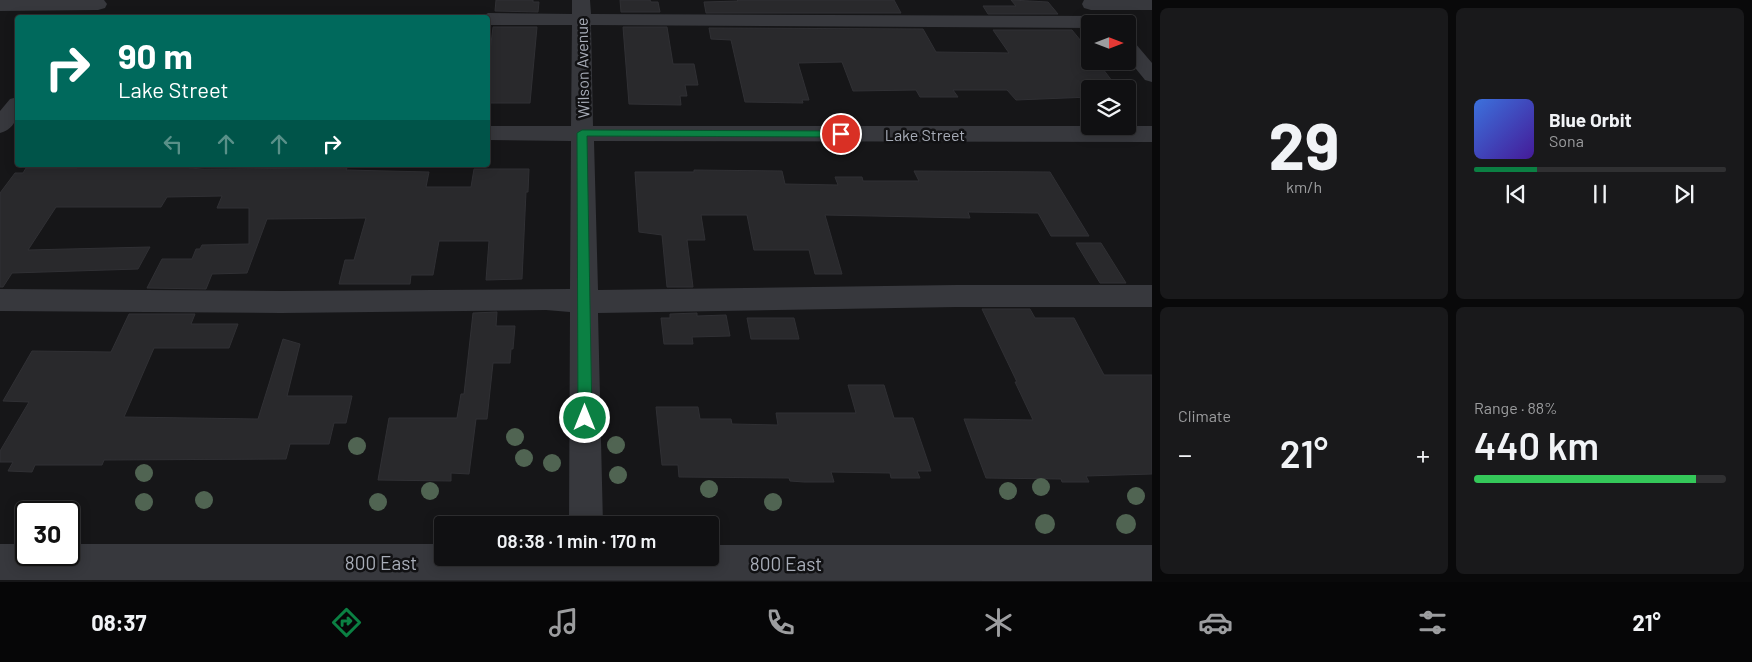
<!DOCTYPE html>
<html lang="en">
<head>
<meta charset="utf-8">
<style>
	:root { --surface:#101012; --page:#19191b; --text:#f1f3f6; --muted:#9c9d9f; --line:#303032; --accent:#0b8043 }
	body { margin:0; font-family:Barlow,sans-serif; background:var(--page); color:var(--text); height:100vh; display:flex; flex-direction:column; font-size:19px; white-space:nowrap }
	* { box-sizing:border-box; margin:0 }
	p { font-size:16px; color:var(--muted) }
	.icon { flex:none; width:28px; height:28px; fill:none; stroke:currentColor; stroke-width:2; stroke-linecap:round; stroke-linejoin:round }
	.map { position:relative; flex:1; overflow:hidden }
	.panel { display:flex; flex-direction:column; gap:8px; padding:8px; background:#09090a; width:600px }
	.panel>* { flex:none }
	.hud { position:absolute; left:15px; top:15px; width:475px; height:152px; border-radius:5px; box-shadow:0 2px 12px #0003,0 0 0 1px var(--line); background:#00695c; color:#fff; overflow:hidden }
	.needle { width:32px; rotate:90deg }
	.controls { position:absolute; left:1081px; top:15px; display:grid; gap:10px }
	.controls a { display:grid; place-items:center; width:55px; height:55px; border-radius:5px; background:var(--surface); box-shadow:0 2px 12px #0003,0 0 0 1px var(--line); font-size:25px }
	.speed { position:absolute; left:15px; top:501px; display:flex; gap:10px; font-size:25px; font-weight:700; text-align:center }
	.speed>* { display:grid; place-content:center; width:65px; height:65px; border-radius:50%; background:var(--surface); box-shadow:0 2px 12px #0003,0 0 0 1px var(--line); line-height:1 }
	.speed .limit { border:2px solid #111; border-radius:8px; background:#fff; color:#111 }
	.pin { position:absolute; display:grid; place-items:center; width:42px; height:42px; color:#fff; margin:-21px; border:2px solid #fff; border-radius:50%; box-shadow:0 1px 5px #0007 }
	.me { position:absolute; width:55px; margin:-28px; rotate:0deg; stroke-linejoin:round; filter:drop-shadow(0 0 4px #0008) }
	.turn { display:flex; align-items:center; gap:18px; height:105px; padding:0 20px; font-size:22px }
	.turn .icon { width:65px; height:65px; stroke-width:2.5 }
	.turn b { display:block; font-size:35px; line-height:42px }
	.lanes { display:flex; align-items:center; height:48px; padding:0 20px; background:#0003; justify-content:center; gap:25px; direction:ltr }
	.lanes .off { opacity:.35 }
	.big { font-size:38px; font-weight:600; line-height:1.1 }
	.panel .widget { flex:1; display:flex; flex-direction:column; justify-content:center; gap:8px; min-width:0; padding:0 18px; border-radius:8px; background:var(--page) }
	.panel .dial { align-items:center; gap:0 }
	.dial b { font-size:65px; line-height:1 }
	.song { display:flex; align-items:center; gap:15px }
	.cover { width:60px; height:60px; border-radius:8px; background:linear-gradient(135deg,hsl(220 70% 55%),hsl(260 70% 35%)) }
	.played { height:5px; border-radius:2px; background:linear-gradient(90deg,var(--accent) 25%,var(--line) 25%) }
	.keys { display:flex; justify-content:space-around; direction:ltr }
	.heat { display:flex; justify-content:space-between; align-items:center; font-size:28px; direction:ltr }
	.charge { height:8px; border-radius:4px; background:linear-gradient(90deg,#34c759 88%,var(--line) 0) }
	.panel .tiles { flex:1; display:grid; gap:8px; grid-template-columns:repeat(2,1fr) }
	.trip { position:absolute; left:434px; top:516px; width:285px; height:50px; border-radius:5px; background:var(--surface); box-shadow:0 2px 12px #0003,0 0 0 1px var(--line); font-weight:600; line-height:50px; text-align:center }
	.dock { display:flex; height:80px; justify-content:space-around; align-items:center; background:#060607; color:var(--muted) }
	.dock .icon { width:35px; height:35px }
	.dock .on { color:var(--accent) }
	.dock b { font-size:22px; color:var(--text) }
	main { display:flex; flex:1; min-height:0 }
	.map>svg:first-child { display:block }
	.building { fill:#29292c; stroke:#303034 }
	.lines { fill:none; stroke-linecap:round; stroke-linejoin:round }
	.minor { fill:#37383d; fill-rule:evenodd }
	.tree { fill:#506452 }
	.route { fill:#0b8043; stroke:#07532c }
	.labels { text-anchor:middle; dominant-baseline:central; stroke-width:5; stroke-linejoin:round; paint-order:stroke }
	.street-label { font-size:16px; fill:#a8adb8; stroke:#111113 }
	.near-street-label { font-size:19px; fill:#a8adb8; stroke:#111113 }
</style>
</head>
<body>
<main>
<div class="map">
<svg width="1152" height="582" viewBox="0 0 1152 582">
	<rect width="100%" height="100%" fill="#161618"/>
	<path class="building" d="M496,0H533V2H539L538,12L495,11Z
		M620,0H650L651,2H658L660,12H621Z
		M737,0H894L901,13H706L704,2L738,1Z
		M1011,0L1048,2L1058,14H988L983,6H1016Z
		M493,27H537L530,103H488V68Z
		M623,27H667L673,64H694L698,85H685L687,96H680L681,105L629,104Z
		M709,28L923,29L936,52L1009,53L993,30H1072L1090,52V61H1097L1118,89H1090V97L1016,100L1007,90H953L958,97H920L916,90L853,91L842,62L798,63L809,100H802L803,103L745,102L731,40L711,39Z
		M112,165H191L189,168L203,169L347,168L346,170L429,172L426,187H471L474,169H529L528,192H526L522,279L486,280L489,241H439L433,275H411L410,284H339L345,260H354L366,218L267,219L247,273L212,274L206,289L147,288L162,259H192L196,249H200L202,245L249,244V208H217L222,196L167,197L161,207H56L28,250L150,247L138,269L12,273L3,287H0V193L15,173H23L26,168H77L78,166Z
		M694,170L782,171L785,184L838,185L835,177H862L863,181H919L914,171L1050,172L1089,236H1051L1038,213L968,212L970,218L825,215L842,274H815L809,250H754L747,215H701L705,240H687L693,287H667L662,235L639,232L635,172H694Z
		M1076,243H1101L1126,283H1100Z
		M982,309H1030L1035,318H1074L1104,375H1152V474L1086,476L1089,482H1062L1061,479L986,478L964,419L1033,420L1015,382H1017Z
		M497,312L496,326H515L513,349H511L510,363H493L487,419H476L469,474L451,473V481L378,480L389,418H457L461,394H464L473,313Z
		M697,313V316L726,315L730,336L692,337L693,344H664L661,318H670V314Z
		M129,314H195L191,324H238L229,348H154L124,417L258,419L283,339L300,344L287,396H352L346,423H334L329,444H290L286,459L104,460L102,465H35L32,472L8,471L13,462H0V451L29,402L3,401L32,351L111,352Z
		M747,318H794L799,339H751Z
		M848,385H884L894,418H913L931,471H917L920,478H891L890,473L831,472L834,482H804L790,481L789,478L679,477L678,465H662L656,407H698L700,419H731L732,424L778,425L776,413H856Z"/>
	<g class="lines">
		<path class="minor" d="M0,0H104L107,4L105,8L98,10L0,11Z
			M572,0H590L591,14L1106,16L1113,18L1116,22L1114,24H1090V28L591,25L593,126H1152V142L594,141L598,290L956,285H1152V307H956L598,313L603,525H569L570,312L546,310L281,313L0,311V289L281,291L570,289L571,141L488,140V126H571L572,25H488V18H480L488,13L572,14Z
			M1084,0H1152V10H1091L1084,8L1082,4Z
			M1128,41L1135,43L1152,63V82L1145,80L1128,59Z
			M18,97C18,113 18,128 0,133V111L10,99Z
			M0,544H26V555H69V544H442V558H710V545H1152V581L0,580Z"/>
	</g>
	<g class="tree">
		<circle cx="515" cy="437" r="9"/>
		<circle cx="616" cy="445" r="9"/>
		<circle cx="357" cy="446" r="9"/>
		<circle cx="524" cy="458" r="9"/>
		<circle cx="552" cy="463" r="9"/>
		<circle cx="144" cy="473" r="9"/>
		<circle cx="618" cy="475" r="9"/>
		<circle cx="1041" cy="487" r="9"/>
		<circle cx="709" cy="489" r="9"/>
		<circle cx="430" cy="491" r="9"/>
		<circle cx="1008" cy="491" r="9"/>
		<circle cx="1136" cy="496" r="9"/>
		<circle cx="204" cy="500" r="9"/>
		<circle cx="144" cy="502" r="9"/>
		<circle cx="378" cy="502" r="9"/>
		<circle cx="773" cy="502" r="9"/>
		<circle cx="1045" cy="524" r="10"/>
		<circle cx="1126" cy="524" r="10"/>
	</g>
	<path class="route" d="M582,130L841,131L845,134L841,137L587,136L592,418L590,422L585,424L580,422L578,418L577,133Z"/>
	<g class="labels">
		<g class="street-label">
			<text transform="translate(582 68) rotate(-91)">Wilson Avenue</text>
			<text x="925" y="134">Lake Street</text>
		</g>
		<g class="near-street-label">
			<text x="381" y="562">800 East</text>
			<text x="786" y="563">800 East</text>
		</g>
	</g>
</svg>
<div class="controls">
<a><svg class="needle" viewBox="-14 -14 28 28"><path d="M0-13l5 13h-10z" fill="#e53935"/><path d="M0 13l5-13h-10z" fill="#9c9d9f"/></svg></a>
<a><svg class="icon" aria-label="layers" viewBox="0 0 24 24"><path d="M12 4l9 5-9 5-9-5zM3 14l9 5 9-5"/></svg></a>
</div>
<div class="speed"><div class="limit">30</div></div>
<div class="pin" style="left:841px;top:134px;background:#d93025"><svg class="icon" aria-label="arrive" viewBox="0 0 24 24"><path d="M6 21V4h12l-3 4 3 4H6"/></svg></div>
<svg class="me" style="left:585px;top:418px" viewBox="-20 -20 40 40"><circle r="17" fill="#0b8043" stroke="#fff" stroke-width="3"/><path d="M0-11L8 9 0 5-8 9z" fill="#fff"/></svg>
<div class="trip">08:38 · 1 min · 170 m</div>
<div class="hud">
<div class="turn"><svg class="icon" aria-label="right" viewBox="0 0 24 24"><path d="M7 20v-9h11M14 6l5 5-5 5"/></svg><div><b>90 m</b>Lake Street</div></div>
<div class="lanes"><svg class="icon off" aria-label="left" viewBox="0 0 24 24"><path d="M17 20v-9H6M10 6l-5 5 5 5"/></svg><svg class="icon off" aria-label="ahead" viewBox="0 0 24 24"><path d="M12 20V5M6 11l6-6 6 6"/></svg><svg class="icon off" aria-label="ahead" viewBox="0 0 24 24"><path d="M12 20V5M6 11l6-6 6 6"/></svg><svg class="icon" aria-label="right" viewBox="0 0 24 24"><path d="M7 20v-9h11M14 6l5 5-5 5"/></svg></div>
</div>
</div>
<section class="panel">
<div class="tiles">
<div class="widget dial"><b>29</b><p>km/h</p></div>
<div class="widget">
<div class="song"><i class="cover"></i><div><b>Blue Orbit</b><p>Sona</p></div></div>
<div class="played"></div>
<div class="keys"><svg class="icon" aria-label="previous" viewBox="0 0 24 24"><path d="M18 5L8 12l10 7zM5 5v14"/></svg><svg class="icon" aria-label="pause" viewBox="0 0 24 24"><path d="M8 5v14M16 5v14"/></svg><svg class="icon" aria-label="next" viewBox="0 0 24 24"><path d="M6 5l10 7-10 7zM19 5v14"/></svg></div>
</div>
<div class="widget"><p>Climate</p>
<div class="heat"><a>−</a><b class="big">21°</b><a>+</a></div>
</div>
<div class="widget"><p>Range · 88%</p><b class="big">440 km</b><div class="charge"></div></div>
</div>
</section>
</main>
<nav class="dock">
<b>08:37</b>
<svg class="icon on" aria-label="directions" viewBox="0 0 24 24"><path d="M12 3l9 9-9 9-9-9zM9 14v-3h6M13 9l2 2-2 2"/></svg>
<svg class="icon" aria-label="music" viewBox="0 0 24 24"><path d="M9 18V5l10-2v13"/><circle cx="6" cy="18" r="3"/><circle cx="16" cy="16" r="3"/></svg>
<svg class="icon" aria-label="phone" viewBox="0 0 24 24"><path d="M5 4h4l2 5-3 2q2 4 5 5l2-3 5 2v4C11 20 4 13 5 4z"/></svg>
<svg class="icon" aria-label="climate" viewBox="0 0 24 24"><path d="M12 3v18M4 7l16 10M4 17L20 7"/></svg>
<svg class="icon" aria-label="car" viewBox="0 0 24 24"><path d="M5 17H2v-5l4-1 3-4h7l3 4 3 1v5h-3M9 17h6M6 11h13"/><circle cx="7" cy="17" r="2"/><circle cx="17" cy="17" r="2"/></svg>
<svg class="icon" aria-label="filters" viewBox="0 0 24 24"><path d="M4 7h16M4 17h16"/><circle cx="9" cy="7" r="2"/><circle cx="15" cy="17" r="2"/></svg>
<b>21°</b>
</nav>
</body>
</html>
